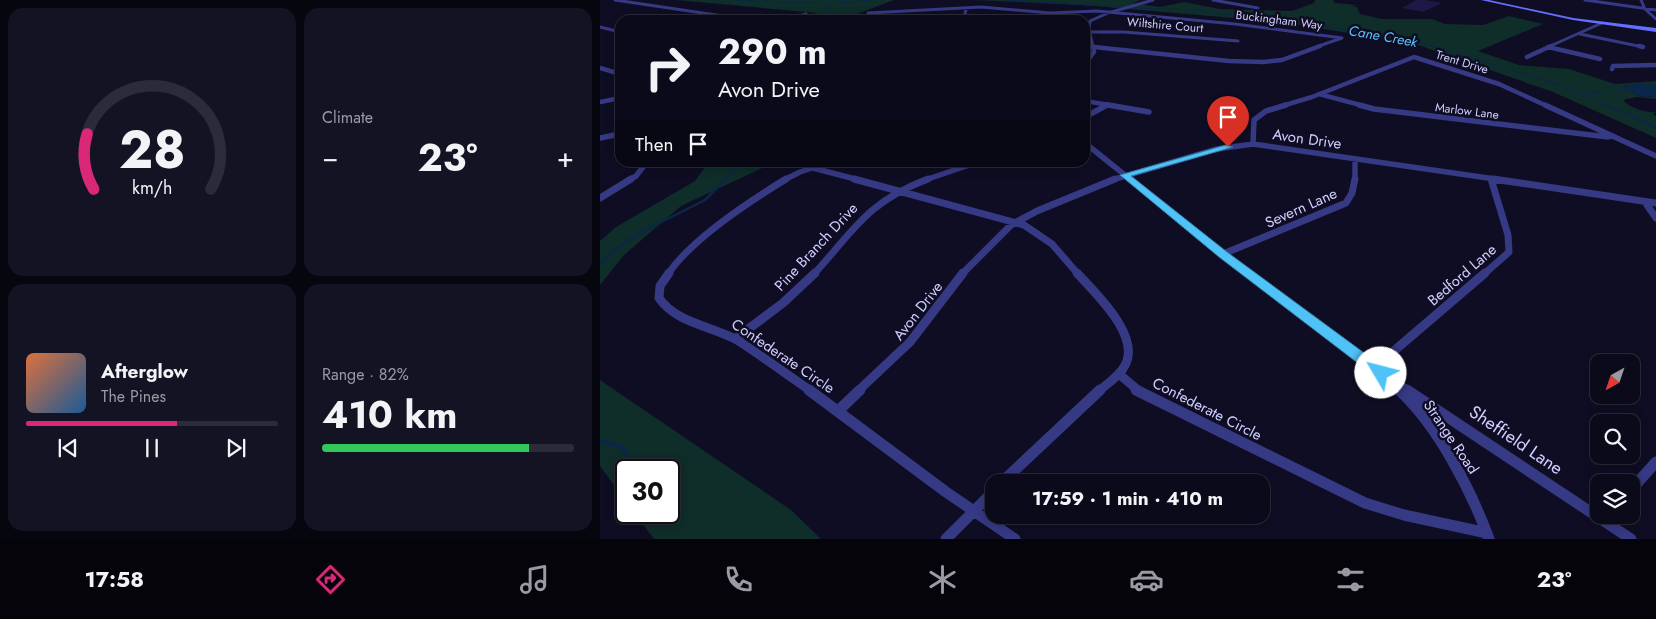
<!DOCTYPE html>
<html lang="en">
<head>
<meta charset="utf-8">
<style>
	:root { --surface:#0b0a1a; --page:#141323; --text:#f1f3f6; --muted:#9a9aa2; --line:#2b2b39; --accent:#db2777 }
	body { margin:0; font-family:Jost,sans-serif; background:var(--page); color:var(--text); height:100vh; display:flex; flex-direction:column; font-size:19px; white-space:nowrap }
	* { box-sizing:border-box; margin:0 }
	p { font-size:16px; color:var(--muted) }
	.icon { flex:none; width:28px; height:28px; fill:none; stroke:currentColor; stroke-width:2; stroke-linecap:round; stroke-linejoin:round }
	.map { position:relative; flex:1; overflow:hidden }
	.drawer { display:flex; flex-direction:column; gap:8px; padding:8px; background:#06060e; width:600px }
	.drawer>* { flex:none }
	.hud { position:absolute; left:15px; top:15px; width:475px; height:152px; border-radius:15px; box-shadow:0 2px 12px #0003,0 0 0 1px var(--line); background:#0b0a1a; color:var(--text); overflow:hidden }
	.needle { width:32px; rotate:220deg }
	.buttons { position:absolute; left:990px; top:354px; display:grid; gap:10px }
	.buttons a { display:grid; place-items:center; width:50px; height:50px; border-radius:10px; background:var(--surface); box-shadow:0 2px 12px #0003,0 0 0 1px var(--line); font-size:25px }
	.speed { position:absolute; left:15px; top:459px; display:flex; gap:10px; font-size:25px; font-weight:700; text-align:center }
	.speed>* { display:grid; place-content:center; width:65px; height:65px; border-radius:50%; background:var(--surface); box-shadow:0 2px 12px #0003,0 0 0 1px var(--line); line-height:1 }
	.speed .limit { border:2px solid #111; border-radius:8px; background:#fff; color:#111 }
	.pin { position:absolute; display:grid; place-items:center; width:42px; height:42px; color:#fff; margin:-51px -21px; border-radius:50% 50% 50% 0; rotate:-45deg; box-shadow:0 0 5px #0007 }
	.pin .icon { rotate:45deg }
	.me { position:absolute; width:55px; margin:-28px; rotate:307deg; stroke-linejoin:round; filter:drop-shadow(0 0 4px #0008) }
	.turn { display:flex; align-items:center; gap:18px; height:105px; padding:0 20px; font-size:22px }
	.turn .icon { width:65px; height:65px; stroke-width:2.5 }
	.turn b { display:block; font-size:35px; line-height:42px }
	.then { display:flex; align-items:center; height:48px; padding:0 20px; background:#0003; gap:10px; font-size:19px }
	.big { font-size:38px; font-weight:700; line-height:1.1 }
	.drawer .widget { flex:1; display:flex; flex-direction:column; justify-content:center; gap:8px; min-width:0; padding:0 18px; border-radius:15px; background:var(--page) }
	.drawer .dial { align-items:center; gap:0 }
	.dial svg { height:130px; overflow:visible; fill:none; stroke:var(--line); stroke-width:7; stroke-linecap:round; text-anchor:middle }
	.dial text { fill:var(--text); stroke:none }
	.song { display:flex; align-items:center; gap:15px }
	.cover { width:60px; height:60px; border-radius:8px; background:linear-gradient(135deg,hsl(20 70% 55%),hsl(210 70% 35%)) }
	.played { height:5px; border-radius:2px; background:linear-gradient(90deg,var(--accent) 60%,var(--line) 60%) }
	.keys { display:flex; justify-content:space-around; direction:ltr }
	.heat { display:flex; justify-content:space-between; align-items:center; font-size:28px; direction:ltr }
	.charge { height:8px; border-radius:4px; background:linear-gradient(90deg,#34c759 82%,var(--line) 0) }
	.drawer .tiles { flex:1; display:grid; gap:8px; grid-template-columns:repeat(2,1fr) }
	.trip { position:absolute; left:385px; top:474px; width:285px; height:50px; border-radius:15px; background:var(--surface); box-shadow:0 2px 12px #0003,0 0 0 1px var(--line); font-weight:700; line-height:50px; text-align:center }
	.dock { display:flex; height:80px; justify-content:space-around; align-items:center; background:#04040a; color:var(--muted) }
	.dock .icon { width:35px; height:35px }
	.dock .active { color:var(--accent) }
	.dock b { font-size:22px; color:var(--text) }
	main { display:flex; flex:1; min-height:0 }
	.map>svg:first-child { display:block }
	.green { fill:#0f2d29 }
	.water { fill:#0a2749 }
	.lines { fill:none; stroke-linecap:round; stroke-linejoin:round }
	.stream-far3 { stroke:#0a2749; stroke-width:1 }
	.stream-far2 { stroke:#0a2749; stroke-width:2 }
	.stream-far1 { stroke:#0a2749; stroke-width:2.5 }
	.stream { stroke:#0a2749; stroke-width:4 }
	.building { fill:#1d1845 }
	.street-far5 { stroke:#363984; stroke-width:3 }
	.street-far4 { stroke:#363984; stroke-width:4.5 }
	.street-far3 { stroke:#363984; stroke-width:5.5 }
	.street-far2 { stroke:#363984; stroke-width:7 }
	.street-far1 { stroke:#363984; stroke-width:9 }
	.street { stroke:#363984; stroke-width:11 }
	.secondary { fill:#656fff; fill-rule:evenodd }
	.route { fill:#4fc3f7; stroke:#337fa1 }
	.labels { text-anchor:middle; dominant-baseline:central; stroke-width:5; stroke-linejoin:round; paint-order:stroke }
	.far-street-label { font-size:12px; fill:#d0ceff; stroke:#0f0d23 }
	.far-water-label { font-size:14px; font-style:italic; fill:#5cc2ff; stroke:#0f0d23 }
	.street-label { font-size:15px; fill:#d0ceff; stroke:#0f0d23 }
	.near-street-label { font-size:18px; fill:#d0ceff; stroke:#0f0d23 }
</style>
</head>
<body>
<main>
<section class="drawer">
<div class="tiles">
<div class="widget dial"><svg viewBox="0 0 100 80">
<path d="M14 69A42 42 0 1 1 86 69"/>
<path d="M14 69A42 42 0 0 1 10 35" stroke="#db2777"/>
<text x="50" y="56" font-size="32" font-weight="700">28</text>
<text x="50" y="72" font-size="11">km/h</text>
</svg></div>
<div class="widget"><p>Climate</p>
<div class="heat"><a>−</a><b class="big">23°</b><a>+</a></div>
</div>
<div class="widget">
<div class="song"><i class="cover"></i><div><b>Afterglow</b><p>The Pines</p></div></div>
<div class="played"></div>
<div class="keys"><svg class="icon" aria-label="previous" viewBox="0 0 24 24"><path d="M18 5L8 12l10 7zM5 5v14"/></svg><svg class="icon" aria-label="pause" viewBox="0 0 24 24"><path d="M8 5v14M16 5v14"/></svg><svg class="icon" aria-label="next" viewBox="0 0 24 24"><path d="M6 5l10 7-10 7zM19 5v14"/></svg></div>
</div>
<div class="widget"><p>Range · 82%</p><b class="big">410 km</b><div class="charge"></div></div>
</div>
</section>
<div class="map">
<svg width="1056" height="539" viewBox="0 0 1056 539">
	<rect width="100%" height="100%" fill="#0f0d23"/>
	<path class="green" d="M76,0H294L257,14L265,19L194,20L217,13Z
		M373,0H541L533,3L560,7L584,2L620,9L692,11L714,3L715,0H733L735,3L758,5L752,6L757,7L760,14L782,19H832L845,24L883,25L909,16L943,24L878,51L919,65L969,69L1015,84L1056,81V85L1023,86L1039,96L1056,97V99L1036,97L1023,100C1029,108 1046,113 1056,112L1053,114L1056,116V138L953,92L815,44L682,22L481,5Z
		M108,163H173L81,206L24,255L0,285V241L16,227L95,181Z
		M0,380L191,510L221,539H54L34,513L69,512V470H26V502L0,466Z"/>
	<path class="water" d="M1036,84L1056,85V97L1039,96L1023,86Z"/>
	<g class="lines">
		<path class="stream-far3" d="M135,0L230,4L272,0
			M407,0L521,7
			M230,5V20
			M530,8L593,10L803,37L963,86L1009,106
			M982,93L1030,90"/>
		<path class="stream-far2" d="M1006,105L1056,127
			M125,180L144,162"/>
		<path class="stream-far1" d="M0,265L17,248L34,236L105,200L126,179"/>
		<path class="stream" d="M0,441L21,447L27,454"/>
	</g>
	<path class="building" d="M816,0H825L842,3L823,12L802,8Z"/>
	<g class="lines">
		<path class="street-far5" d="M15,0L150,20
			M613,0L658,8
			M985,0L1056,10
			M1041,0L1045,9L1056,19
			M268,13L381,7L450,13L497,11L635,24L742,38L716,47
			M186,20L206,14
			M364,20L366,8
			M0,27L20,32
			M485,32H524L638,41
			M980,34L1043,47
			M493,47L489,29L490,21L508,13L553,0
			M494,47H497
			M948,47L1002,23"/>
		<path class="street-far4" d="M1039,46L1043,47
			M494,47L629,61L664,62L682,60L720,46
			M948,47L1000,59
			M927,57L951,46
			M485,64L494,52L493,46
			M0,68L20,74
			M1012,69L1013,66L1056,65
			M719,94L764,106
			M485,101L515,106
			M0,102L20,98
			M505,106L507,105
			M682,106L712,97L814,57L899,84L947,106"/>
		<path class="street-far3" d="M508,105L549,112
			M759,105L774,109L1008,137
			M945,105L1056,156
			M485,117L507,105
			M0,138L20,134
			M485,143L531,180
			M653,144L654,120L666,111L686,105
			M755,159V180
			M213,168L259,180
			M29,180L36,176L47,162
			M184,180L200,172L230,162
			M325,180L378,162
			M512,180L617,149L653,144L902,180"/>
		<path class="street-far2" d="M254,179L424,225L452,244L478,274
			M530,179L649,274
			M893,179L1056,203
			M0,198L31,179
			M1045,202L1056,218
			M623,254L746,203L752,193L755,179
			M68,274C91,240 150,201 186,179
			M214,274C255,229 267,202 328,179
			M362,274L411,225L437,211L515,179
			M884,274L909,252L908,235L891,179"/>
		<path class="street-far1" d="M69,273L60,286L59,298C76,323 112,326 137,340C162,356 186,374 211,391
			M477,273C495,293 543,337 524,367C519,376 507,384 499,391
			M648,273L774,368L800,391
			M135,339L183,303L215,273
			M774,368L885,273
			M519,374L539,391
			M795,382L809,391
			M258,391L310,342L363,273"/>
		<path class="street" d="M209,390L346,492L415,539
			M536,390L765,503L804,515L887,533
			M799,390C838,426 871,490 889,539
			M807,390L1031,539
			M238,411L260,390
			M402,482L500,390
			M1031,490L1056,462
			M346,539L394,491"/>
		<path class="secondary" d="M881,0H889L973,18L1056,28V32L973,20Z"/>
	</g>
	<path class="route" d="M626,145L633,147L531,176L627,252L786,369L788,373L786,377H776L619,257L520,175Z"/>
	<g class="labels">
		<g class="far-street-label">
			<text transform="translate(679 20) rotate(7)">Buckingham Way</text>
			<text transform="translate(565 25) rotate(5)">Wiltshire Court</text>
			<text transform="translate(862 62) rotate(17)">Trent Drive</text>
			<text transform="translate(867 111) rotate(7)">Marlow Lane</text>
		</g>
		<g class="far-water-label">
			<text transform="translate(783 36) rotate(10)">Cane Creek</text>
		</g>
		<g class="street-label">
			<text transform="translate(707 139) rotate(8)">Avon Drive</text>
			<text transform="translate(701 208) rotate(-24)">Severn Lane</text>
			<text transform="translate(216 247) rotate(-47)">Pine Branch Drive</text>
			<text transform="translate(862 275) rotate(-41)">Bedford Lane</text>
			<text transform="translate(318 311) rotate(-52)">Avon Drive</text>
			<text transform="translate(183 356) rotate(34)">Confederate Circle</text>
			<text transform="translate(607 409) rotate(27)">Confederate Circle</text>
			<text transform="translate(851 437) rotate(56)">Strange Road</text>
		</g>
		<g class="near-street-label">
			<text transform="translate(916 440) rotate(34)">Sheffield Lane</text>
		</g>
	</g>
</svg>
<div class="buttons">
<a><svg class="needle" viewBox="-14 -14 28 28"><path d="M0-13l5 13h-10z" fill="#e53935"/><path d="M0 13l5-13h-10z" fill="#9a9aa2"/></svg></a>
<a><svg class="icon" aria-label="search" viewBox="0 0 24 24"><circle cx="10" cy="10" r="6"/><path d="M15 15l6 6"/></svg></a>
<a><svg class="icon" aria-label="layers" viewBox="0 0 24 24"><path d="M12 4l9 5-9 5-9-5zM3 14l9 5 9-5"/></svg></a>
</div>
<div class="speed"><div class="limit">30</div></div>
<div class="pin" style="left:628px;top:147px;background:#d93025"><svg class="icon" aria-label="arrive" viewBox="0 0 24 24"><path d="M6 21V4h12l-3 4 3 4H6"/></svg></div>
<svg class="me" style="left:781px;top:373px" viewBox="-20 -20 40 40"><circle r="19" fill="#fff"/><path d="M0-13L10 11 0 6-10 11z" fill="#4fc3f7"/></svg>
<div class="trip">17:59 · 1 min · 410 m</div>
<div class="hud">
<div class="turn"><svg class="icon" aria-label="right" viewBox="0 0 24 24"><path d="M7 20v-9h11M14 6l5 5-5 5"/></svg><div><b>290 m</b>Avon Drive</div></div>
<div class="then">Then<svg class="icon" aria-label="arrive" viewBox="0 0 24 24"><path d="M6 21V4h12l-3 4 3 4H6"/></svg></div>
</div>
</div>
</main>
<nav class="dock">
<b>17:58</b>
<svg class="icon active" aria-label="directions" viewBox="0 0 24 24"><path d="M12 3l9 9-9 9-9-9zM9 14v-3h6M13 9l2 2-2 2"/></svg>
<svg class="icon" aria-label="music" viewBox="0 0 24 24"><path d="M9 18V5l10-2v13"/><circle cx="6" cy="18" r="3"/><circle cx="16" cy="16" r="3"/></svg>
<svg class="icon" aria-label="phone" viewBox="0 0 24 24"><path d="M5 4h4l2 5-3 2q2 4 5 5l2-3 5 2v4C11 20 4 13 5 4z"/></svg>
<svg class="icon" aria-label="climate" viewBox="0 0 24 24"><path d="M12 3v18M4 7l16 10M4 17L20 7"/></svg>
<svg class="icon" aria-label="car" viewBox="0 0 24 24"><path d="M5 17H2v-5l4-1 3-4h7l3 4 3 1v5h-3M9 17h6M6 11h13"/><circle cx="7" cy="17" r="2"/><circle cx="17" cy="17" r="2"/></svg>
<svg class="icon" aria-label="filters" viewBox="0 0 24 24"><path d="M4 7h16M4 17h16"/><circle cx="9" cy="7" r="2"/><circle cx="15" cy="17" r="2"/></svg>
<b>23°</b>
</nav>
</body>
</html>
